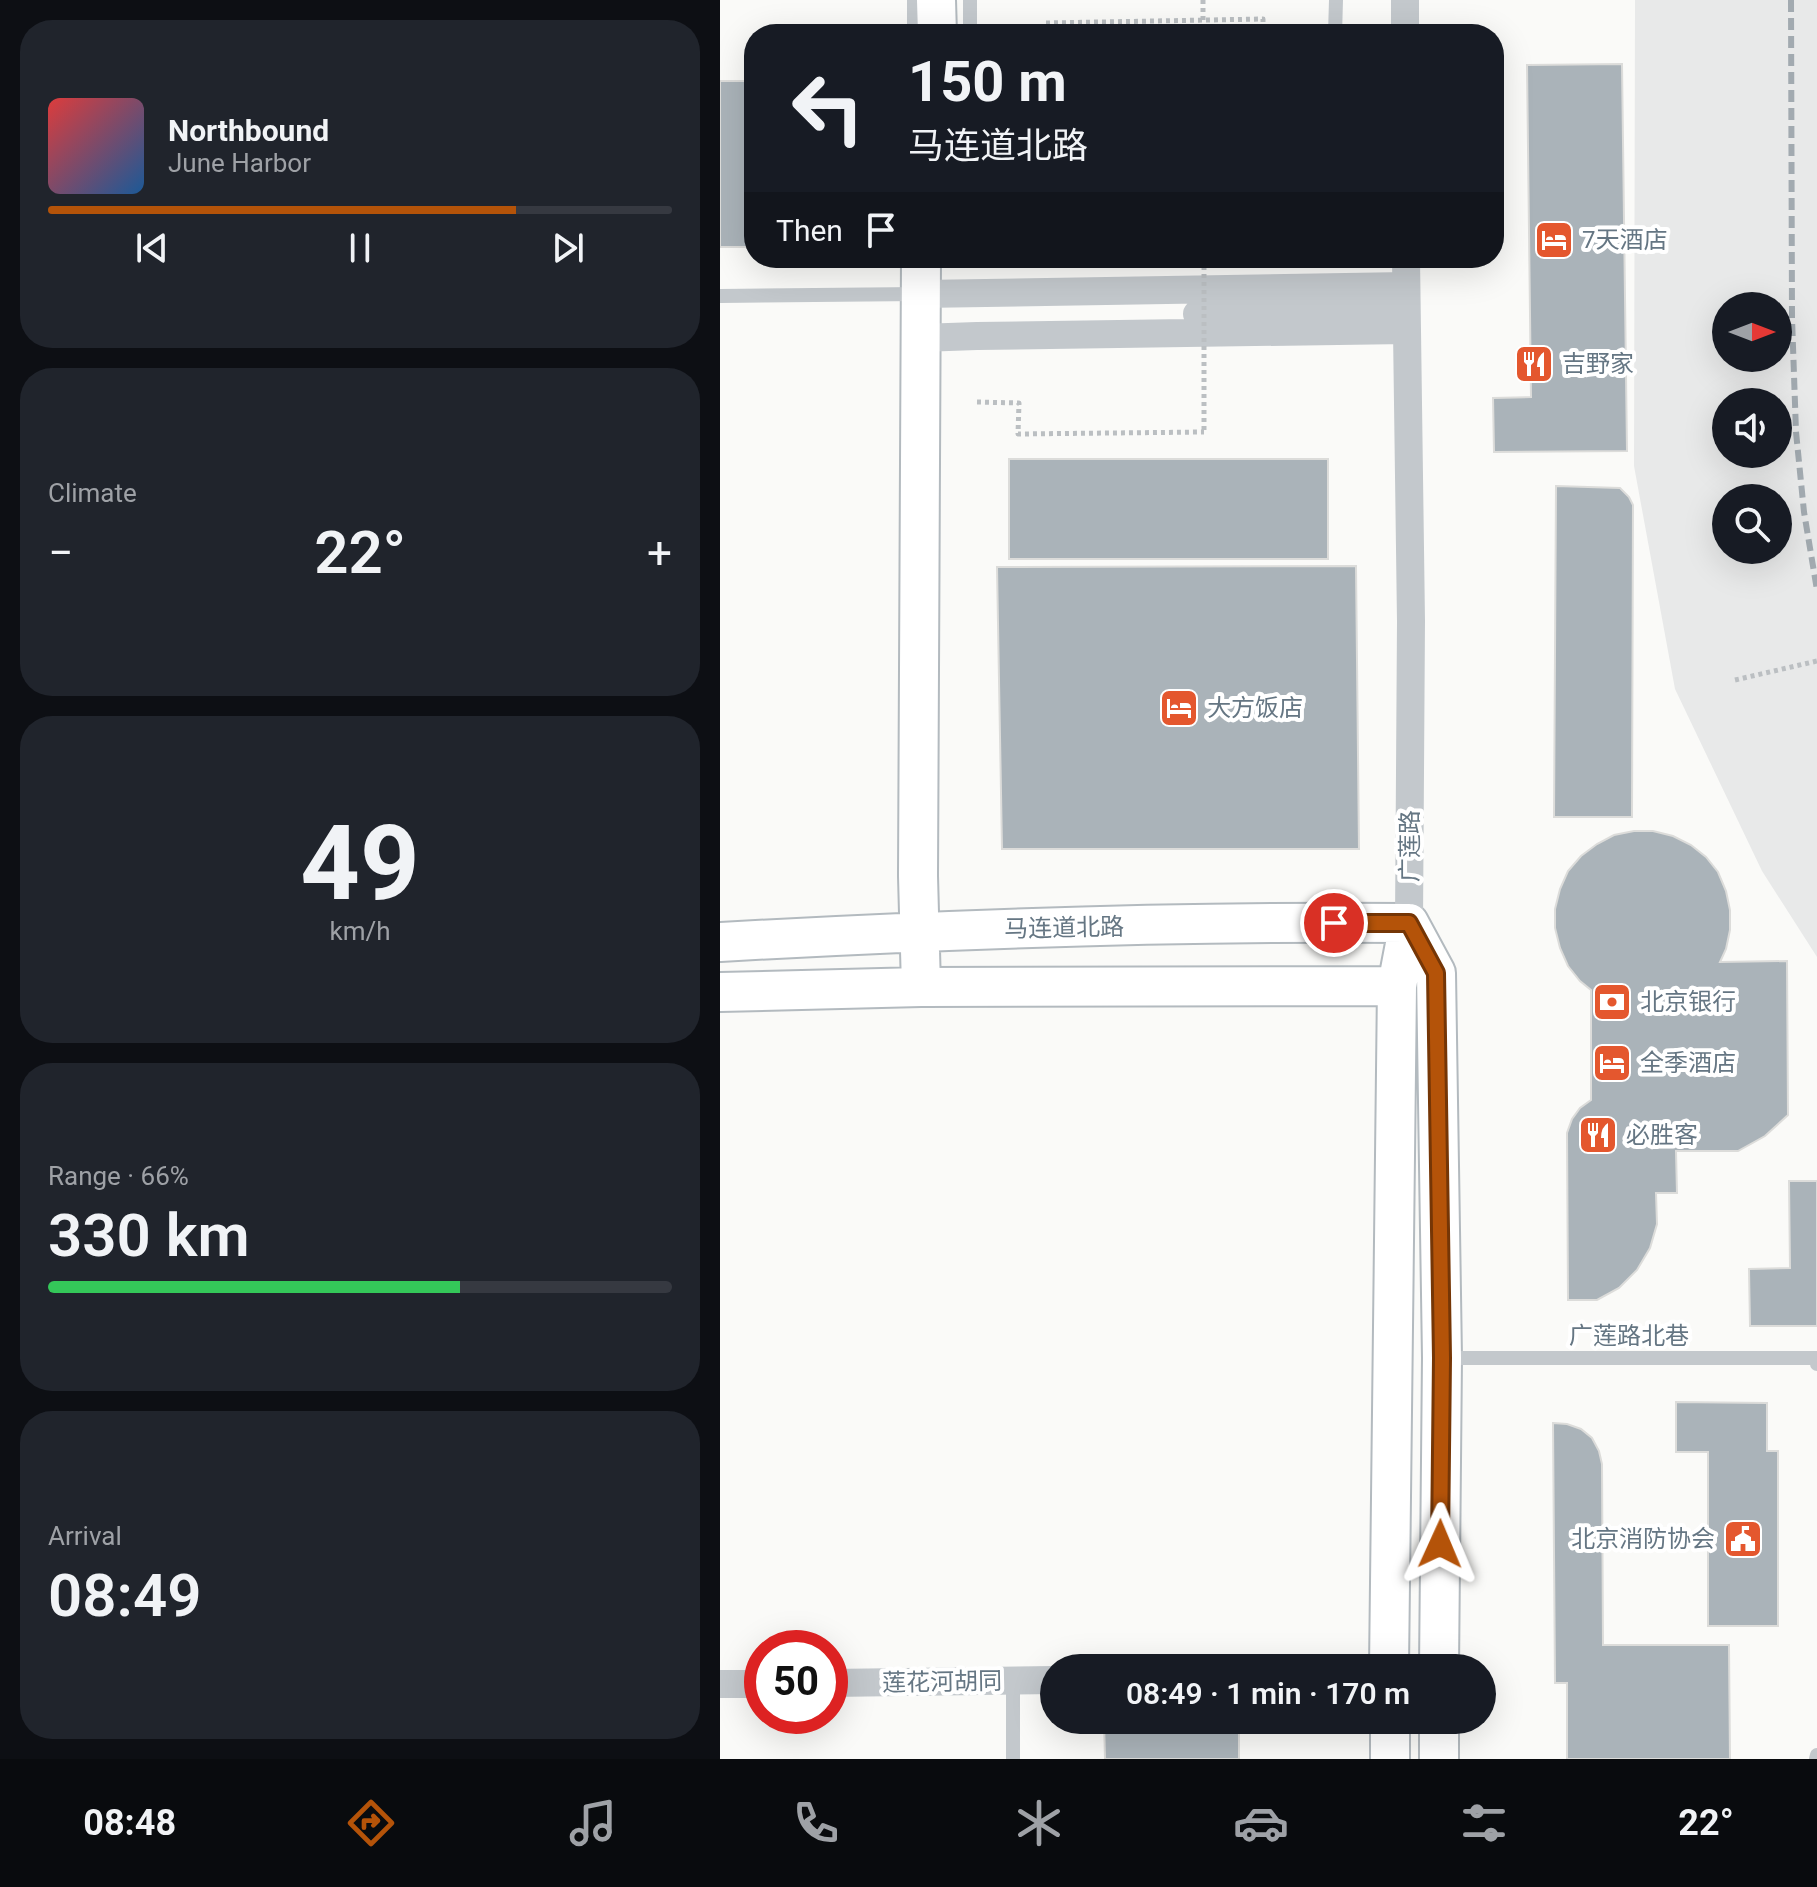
<!DOCTYPE html>
<html lang="en">
<head>
<meta charset="utf-8">
<style>
	:root { --surface:#171b24; --page:#20242c; --text:#f1f3f6; --muted:#9ea1a6; --line:#363941; --accent:#b45309 }
	body { margin:0; font-family:Roboto,"Noto Sans SC",sans-serif; background:var(--page); color:var(--text); height:100vh; display:flex; flex-direction:column; font-size:30px; white-space:nowrap }
	* { box-sizing:border-box; margin:0 }
	p { font-size:26px; color:var(--muted) }
	.icon { flex:none; width:44px; height:44px; fill:none; stroke:currentColor; stroke-width:2; stroke-linecap:round; stroke-linejoin:round }
	.map { position:relative; flex:1; overflow:hidden }
	.details { display:flex; flex-direction:column; gap:20px; padding:20px; background:#0d0f14; width:720px }
	.details>* { flex:none }
	.banner { position:absolute; left:24px; top:24px; width:760px; height:244px; border-radius:32px; box-shadow:0 8px 32px #0002; background:#171b24; color:var(--text); overflow:hidden }
	.needle { width:52px; rotate:90deg }
	.controls { position:absolute; left:992px; top:292px; display:grid; gap:16px }
	.controls a { display:grid; place-items:center; width:80px; height:80px; border-radius:50%; background:var(--surface); box-shadow:0 8px 32px #0002; font-size:40px }
	.speed { position:absolute; left:24px; top:1630px; display:flex; gap:16px; font-size:40px; font-weight:700; text-align:center }
	.speed>* { display:grid; place-content:center; width:104px; height:104px; border-radius:50%; background:var(--surface); box-shadow:0 8px 32px #0002; line-height:1 }
	.speed .limit { border:12px solid #d22; background:#fff; color:#111 }
	.pin { position:absolute; display:grid; place-items:center; width:68px; height:68px; color:#fff; margin:-34px; border:4px solid #fff; border-radius:50%; box-shadow:0 2px 8px #0007 }
	.me { position:absolute; width:88px; margin:-44px; rotate:1deg; stroke-linejoin:round; filter:drop-shadow(0 0 6px #0008) }
	.turn { display:flex; align-items:center; gap:28px; height:168px; padding:0 32px; font-size:36px }
	.turn .icon { width:104px; height:104px; stroke-width:2.5 }
	.turn b { display:block; font-size:56px; line-height:68px }
	.then { display:flex; align-items:center; height:76px; padding:0 32px; background:#0003; gap:16px; font-size:30px }
	.big { font-size:60px; font-weight:600; line-height:1.1 }
	.details .card { flex:1; display:flex; flex-direction:column; justify-content:center; gap:12px; min-width:0; padding:0 28px; border-radius:32px; background:var(--page) }
	.details .dial { align-items:center; gap:0 }
	.dial b { font-size:104px; line-height:1 }
	.song { display:flex; align-items:center; gap:24px }
	.cover { width:96px; height:96px; border-radius:12px; background:linear-gradient(135deg,hsl(0 70% 55%),hsl(210 70% 35%)) }
	.played { height:8px; border-radius:4px; background:linear-gradient(90deg,var(--accent) 75%,var(--line) 75%) }
	.keys { display:flex; justify-content:space-around; direction:ltr }
	.heat { display:flex; justify-content:space-between; align-items:center; font-size:44px; direction:ltr }
	.charge { height:12px; border-radius:6px; background:linear-gradient(90deg,#34c759 66%,var(--line) 0) }
	.trip { position:absolute; left:320px; top:1654px; width:456px; height:80px; border-radius:40px; background:var(--surface); box-shadow:0 8px 32px #0002; font-weight:600; line-height:80px; text-align:center }
	.tabs { display:flex; height:128px; justify-content:space-around; align-items:center; background:#090b0e; color:var(--muted) }
	.tabs .icon { width:56px; height:56px }
	.tabs .on { color:var(--accent) }
	.tabs b { font-size:36px; color:var(--text) }
	main { display:flex; flex:1; min-height:0 }
	.map>svg:first-child { display:block }
	.built { fill:#e8e9e9; fill-rule:evenodd }
	.building { fill:#aab3b9; stroke:#dcdcda; stroke-width:2 }
	.lines { fill:none; stroke-linecap:round; stroke-linejoin:round }
	.secondary-casing { stroke:#b3babf; stroke-width:42 }
	.path { stroke:#bbbfc2; stroke-width:5; stroke-dasharray:4 4; stroke-linecap:butt }
	.lane { stroke:#c3c8cc; stroke-width:14 }
	.street { stroke:#c3c8cc; stroke-width:28 }
	.secondary { stroke:#fff; stroke-width:38 }
	.rail { stroke:#a2aab0; stroke-width:6; stroke-dasharray:12 6; stroke-linecap:butt }
	.path-bridge { stroke:#bbbfc2; stroke-width:5; stroke-dasharray:4 4; stroke-linecap:butt }
	.route-casing { stroke:#753606; stroke-width:20 }
	.route { stroke:#b45309; stroke-width:14 }
	.labels { text-anchor:middle; dominant-baseline:central; stroke-width:8; stroke-linejoin:round; paint-order:stroke }
	.poi-label { font-size:24px; fill:#657683; stroke:#fff; text-anchor:start }
	.street-label { font-size:24px; fill:#657683; stroke:#fff }
</style>
</head>
<body>
<main>
<section class="details">
<div class="card">
<div class="song"><i class="cover"></i><div><b>Northbound</b><p>June Harbor</p></div></div>
<div class="played"></div>
<div class="keys"><svg class="icon" aria-label="previous" viewBox="0 0 24 24"><path d="M18 5L8 12l10 7zM5 5v14"/></svg><svg class="icon" aria-label="pause" viewBox="0 0 24 24"><path d="M8 5v14M16 5v14"/></svg><svg class="icon" aria-label="next" viewBox="0 0 24 24"><path d="M6 5l10 7-10 7zM19 5v14"/></svg></div>
</div>
<div class="card"><p>Climate</p>
<div class="heat"><a>−</a><b class="big">22°</b><a>+</a></div>
</div>
<div class="card dial"><b>49</b><p>km/h</p></div>
<div class="card"><p>Range · 66%</p><b class="big">330 km</b><div class="charge"></div></div>
<div class="card"><p>Arrival</p><b class="big">08:49</b></div>
</section>
<div class="map">
<svg width="1097" height="1759" viewBox="0 0 1097 1759">
	<rect width="100%" height="100%" fill="#fafaf8"/>
	<path class="built" d="M915,0H1097V957L1042,871L955,689L914,466ZM1006,306H1058V358H1006ZM1006,402H1058V454H1006ZM1006,498H1058V550H1006Z"/>
	<path class="building" d="M902,64L907,451L774,452L773,398L811,397L807,65Z
		M0,81H34V247H0Z
		M289,459H608V559H289Z
		M836,486L900,488L909,497L913,505L912,817H834Z
		M636,566L639,849H282L277,567Z
		M914,831H933L953,836L971,845L986,857L998,872L1006,891L1010,910V930L1006,949L1000,962L1067,961L1068,1115L1045,1136L1018,1151H956L957,1193H936L937,1224L930,1248L917,1270L899,1288L877,1300H848L847,1133L852,1119L860,1108L871,1100V990L860,981L848,966L840,948L835,928V909L840,889L848,871L861,856L877,844L894,835Z
		M1069,1181H1097V1326H1030L1029,1269L1070,1268Z
		M956,1402L1047,1403V1451H1058V1626H988V1452H956Z
		M833,1423L847,1424L861,1429L872,1438L879,1451L882,1464L883,1645H1009L1010,1759H847V1683H835Z
		M384,1720H519V1759H385Z"/>
	<g class="lines">
		<defs>
			<path id="secondary" d="M216,0L217,34
				M201,258L198,876L201,987
				M689,923L716,973L722,1358L719,1668
				M0,942C229,929 459,921 689,923
				M0,992L201,987L677,986
				M669,1668L677,986L689,923
				M670,1720V1759
				M719,1759V1720"/>
		</defs>
		<use href="#secondary" class="secondary-casing"/>
		<path class="path" d="M326,23L543,19V27L483,28
			M257,402L299,403L298,434L484,432
			M1015,680L1097,661"/>
		<path class="lane" d="M194,0V34
			M250,0V34
			M615,34L616,0
			M201,261L232,258
			M0,296L200,294
			M723,1358H1097V1364
			M293,1682V1759
			M1096,1759L1097,1755"/>
		<path class="street" d="M685,0V34
			M686,258L691,621L689,923
			M201,294L686,286
			M477,314L686,309
			M200,338L257,336L686,330
			M110,1683L334,1680
			M0,1684H42"/>
		<use href="#secondary" class="secondary"/>
		<path class="rail" d="M1071,0L1072,318L1076,432L1084,512L1097,590"/>
		<path class="path-bridge" d="M483,0V34
			M484,258V432"/>
	</g>
	<g class="lines">
		<defs>
			<path id="route" d="M614,923H689L716,973L722,1358L720,1544"/>
		</defs>
		<use href="#route" class="route-casing"/>
		<use href="#route" class="route"/>
	</g>
	<defs>
		<symbol id="hotel-square" viewBox="-11 -11 22 22"><rect x="-9" y="-9" width="18" height="18" rx="4" fill="#e4572e" stroke="#fff"/><path d="M-6-4.5h1.5V1H6V5H4.5V3h-9V5H-6ZM-4 0a1.8 1.8 0 1 1 3.6 0ZM.5 0V-2.5h3Q6-2.5 6 0Z" fill="#fff"/></symbol>
		<symbol id="restaurant-square" viewBox="-11 -11 22 22"><rect x="-9" y="-9" width="18" height="18" rx="4" fill="#e4572e" stroke="#fff"/><path d="M-5-6h1v4h1v-4h1v4h1v-4h1v5L-1.5 .5V6h-2V.5L-5-1ZM5-6V6H3V1.5H1.5Q1.5-4 5-6Z" fill="#fff"/></symbol>
		<symbol id="bank-square" viewBox="-11 -11 22 22"><rect x="-9" y="-9" width="18" height="18" rx="4" fill="#e4572e" stroke="#fff"/><path d="M-6-4H6V4H-6ZM0-2.3a2.3 2.3 0 1 0 0 4.6a2.3 2.3 0 1 0 0-4.6Z" fill="#fff"/></symbol>
		<symbol id="civic-square" viewBox="-11 -11 22 22"><rect x="-9" y="-9" width="18" height="18" rx="4" fill="#e4572e" stroke="#fff"/><path d="M-.6-6.5H3V-4.5H.6V-3L4-1V1h2V6H-6V1h2V-1L-.6-3ZM-1.2 2.5V6h2.4V2.5Z" fill="#fff"/></symbol>
	</defs>
	<g fill-rule="evenodd">
		<use href="#hotel-square" x="812" y="218" width="44" height="44"/>
		<use href="#restaurant-square" x="792" y="342" width="44" height="44"/>
		<use href="#hotel-square" x="437" y="686" width="44" height="44"/>
		<use href="#bank-square" x="870" y="980" width="44" height="44"/>
		<use href="#hotel-square" x="870" y="1041" width="44" height="44"/>
		<use href="#restaurant-square" x="856" y="1113" width="44" height="44"/>
		<use href="#civic-square" x="1001" y="1517" width="44" height="44"/>
	</g>
	<g class="labels">
		<g class="poi-label">
			<text x="862" y="240">7天酒店</text>
			<text x="842" y="364">吉野家</text>
			<text x="487" y="708">大方饭店</text>
			<text x="920" y="1002">北京银行</text>
			<text x="920" y="1063">全季酒店</text>
			<text x="906" y="1135">必胜客</text>
			<text x="995" y="1539" text-anchor="end">北京消防协会</text>
		</g>
		<g class="street-label">
			<text transform="translate(690 846) rotate(-90)">广莲路</text>
			<text transform="translate(344 928) rotate(-1)">马连道北路</text>
			<text x="909" y="1336">广莲路北巷</text>
			<text transform="translate(222 1682) rotate(-1)">莲花河胡同</text>
		</g>
	</g>
</svg>
<div class="controls">
<a><svg class="needle" viewBox="-14 -14 28 28"><path d="M0-13l5 13h-10z" fill="#e53935"/><path d="M0 13l5-13h-10z" fill="#9ea1a6"/></svg></a>
<a><svg class="icon" aria-label="sound" viewBox="0 0 24 24"><path d="M4 9h4l5-4v14l-5-4H4zM17 9q2 3 0 6"/></svg></a>
<a><svg class="icon" aria-label="search" viewBox="0 0 24 24"><circle cx="10" cy="10" r="6"/><path d="M15 15l6 6"/></svg></a>
</div>
<div class="speed"><div class="limit">50</div></div>
<div class="pin" style="left:614px;top:923px;background:#d93025"><svg class="icon" aria-label="arrive" viewBox="0 0 24 24"><path d="M6 21V4h12l-3 4 3 4H6"/></svg></div>
<svg class="me" style="left:720px;top:1544px" viewBox="-20 -20 40 40"><path d="M0-17L14 15 0 8-14 15z" fill="#b45309" stroke="#fff" stroke-width="4"/></svg>
<div class="trip">08:49 · 1 min · 170 m</div>
<div class="banner">
<div class="turn"><svg class="icon" aria-label="left" viewBox="0 0 24 24"><path d="M17 20v-9H6M10 6l-5 5 5 5"/></svg><div><b>150 m</b>马连道北路</div></div>
<div class="then">Then<svg class="icon" aria-label="arrive" viewBox="0 0 24 24"><path d="M6 21V4h12l-3 4 3 4H6"/></svg></div>
</div>
</div>
</main>
<nav class="tabs">
<b>08:48</b>
<svg class="icon on" aria-label="directions" viewBox="0 0 24 24"><path d="M12 3l9 9-9 9-9-9zM9 14v-3h6M13 9l2 2-2 2"/></svg>
<svg class="icon" aria-label="music" viewBox="0 0 24 24"><path d="M9 18V5l10-2v13"/><circle cx="6" cy="18" r="3"/><circle cx="16" cy="16" r="3"/></svg>
<svg class="icon" aria-label="phone" viewBox="0 0 24 24"><path d="M5 4h4l2 5-3 2q2 4 5 5l2-3 5 2v4C11 20 4 13 5 4z"/></svg>
<svg class="icon" aria-label="climate" viewBox="0 0 24 24"><path d="M12 3v18M4 7l16 10M4 17L20 7"/></svg>
<svg class="icon" aria-label="car" viewBox="0 0 24 24"><path d="M5 17H2v-5l4-1 3-4h7l3 4 3 1v5h-3M9 17h6M6 11h13"/><circle cx="7" cy="17" r="2"/><circle cx="17" cy="17" r="2"/></svg>
<svg class="icon" aria-label="filters" viewBox="0 0 24 24"><path d="M4 7h16M4 17h16"/><circle cx="9" cy="7" r="2"/><circle cx="15" cy="17" r="2"/></svg>
<b>22°</b>
</nav>
</body>
</html>
